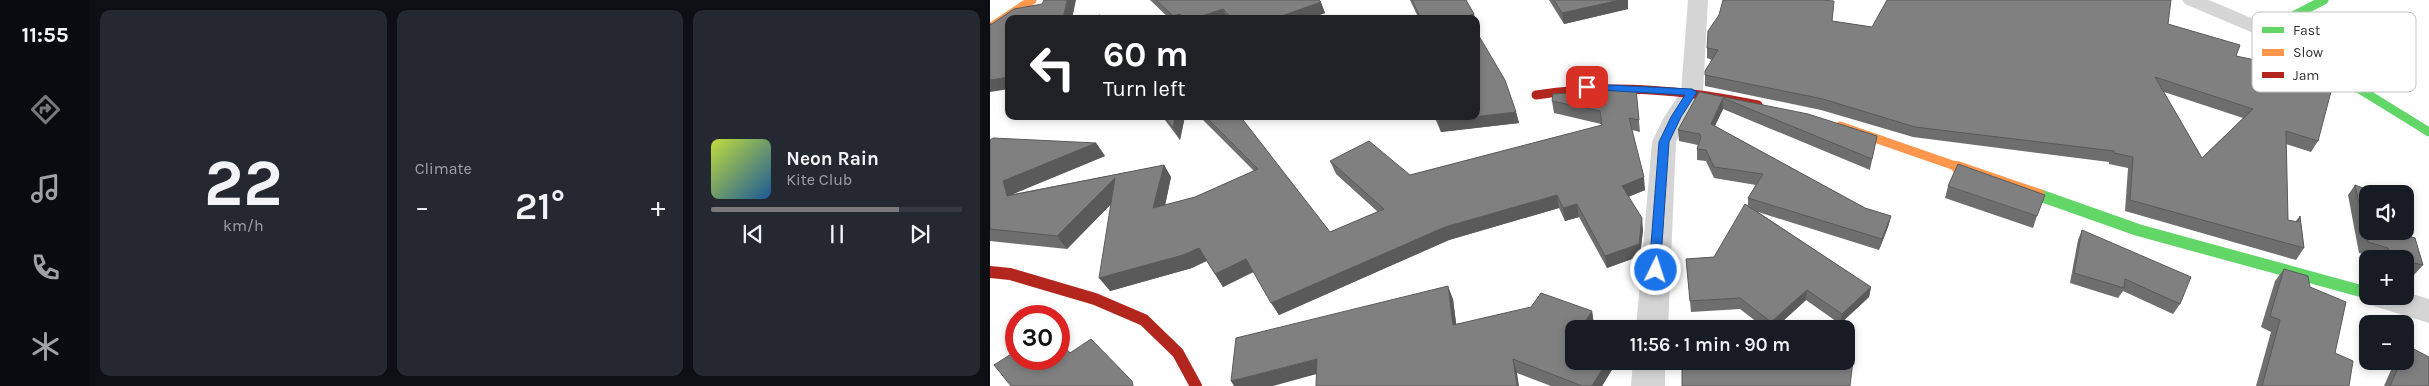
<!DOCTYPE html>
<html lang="en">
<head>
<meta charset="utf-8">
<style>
	:root { --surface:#171b24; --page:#242831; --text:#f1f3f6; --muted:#9ea1a6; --line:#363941; --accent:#797979 }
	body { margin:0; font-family:Karla,sans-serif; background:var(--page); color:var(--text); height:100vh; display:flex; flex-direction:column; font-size:19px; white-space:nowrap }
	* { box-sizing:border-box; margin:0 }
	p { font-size:16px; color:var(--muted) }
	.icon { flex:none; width:28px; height:28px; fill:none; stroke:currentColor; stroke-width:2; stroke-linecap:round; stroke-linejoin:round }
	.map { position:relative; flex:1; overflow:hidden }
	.details { display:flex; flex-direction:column; gap:10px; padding:10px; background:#0d0f14; width:900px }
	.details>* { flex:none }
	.guide { position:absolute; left:15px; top:15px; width:475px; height:105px; border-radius:10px; box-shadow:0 2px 8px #0003; background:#202124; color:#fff; overflow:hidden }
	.buttons { position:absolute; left:1369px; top:185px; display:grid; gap:10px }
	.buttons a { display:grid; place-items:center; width:55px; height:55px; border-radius:10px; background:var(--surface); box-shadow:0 2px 8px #0003; font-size:25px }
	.speed { position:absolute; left:15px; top:305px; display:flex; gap:10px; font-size:25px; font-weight:700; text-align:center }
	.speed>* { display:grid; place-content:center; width:65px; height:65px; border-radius:50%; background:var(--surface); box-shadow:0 2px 8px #0003; line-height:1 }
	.speed .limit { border:8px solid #d22; background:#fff; color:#111 }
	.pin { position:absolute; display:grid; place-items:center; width:42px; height:42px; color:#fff; margin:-21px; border-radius:10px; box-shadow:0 2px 8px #0006 }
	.me { position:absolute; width:55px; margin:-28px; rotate:4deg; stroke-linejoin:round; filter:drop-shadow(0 0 4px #0008) }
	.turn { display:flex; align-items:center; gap:18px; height:105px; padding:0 15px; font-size:22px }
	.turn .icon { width:65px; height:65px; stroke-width:2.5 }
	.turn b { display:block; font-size:35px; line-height:42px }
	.big { font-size:38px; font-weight:600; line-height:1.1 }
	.details .tile { flex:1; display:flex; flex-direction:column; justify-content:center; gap:8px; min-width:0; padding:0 18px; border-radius:10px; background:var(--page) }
	.details .dial { align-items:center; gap:0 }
	.dial b { font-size:65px; line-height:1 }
	.song { display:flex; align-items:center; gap:15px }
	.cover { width:60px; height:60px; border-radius:8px; background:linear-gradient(135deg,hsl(70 70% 55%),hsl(210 70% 35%)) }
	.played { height:5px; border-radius:2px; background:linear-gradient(90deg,var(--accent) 75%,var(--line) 75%) }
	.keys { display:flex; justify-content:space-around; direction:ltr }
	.heat { display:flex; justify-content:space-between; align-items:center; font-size:28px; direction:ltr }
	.details .tiles { flex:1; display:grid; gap:10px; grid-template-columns:repeat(3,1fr) }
	.trip { position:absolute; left:575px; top:320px; width:290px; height:50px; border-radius:10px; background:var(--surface); box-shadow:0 2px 8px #0003; font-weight:600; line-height:50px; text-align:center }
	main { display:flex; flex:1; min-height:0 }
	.tabs { display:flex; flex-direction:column; width:90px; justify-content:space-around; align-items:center; background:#090b0e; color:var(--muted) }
	.tabs .icon { width:35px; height:35px }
	.tabs .selected { color:var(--accent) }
	.tabs b { font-size:22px; color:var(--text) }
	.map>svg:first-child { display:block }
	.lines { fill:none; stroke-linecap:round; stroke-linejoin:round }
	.street { fill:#d5d5d5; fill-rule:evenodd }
	.fast-far1 { stroke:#63d668; stroke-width:9 }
	.fast { stroke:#63d668; stroke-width:12 }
	.slow-far1 { stroke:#ff974d; stroke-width:9 }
	.slow { stroke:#ff974d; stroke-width:12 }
	.jam-far1 { stroke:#b3261e; stroke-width:9 }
	.jam { stroke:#b3261e; stroke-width:12 }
	.wall { fill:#6e6e6e; fill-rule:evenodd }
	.shaded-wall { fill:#5a5a5a }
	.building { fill:#808080; stroke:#5a5a5a; fill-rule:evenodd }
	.route { fill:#1a73e8; stroke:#114b97 }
	.key { fill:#fff; stroke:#c1c1c1; stroke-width:1 }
	.key-label { font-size:14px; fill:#313131 }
</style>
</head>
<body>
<main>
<nav class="tabs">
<b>11:55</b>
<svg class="icon selected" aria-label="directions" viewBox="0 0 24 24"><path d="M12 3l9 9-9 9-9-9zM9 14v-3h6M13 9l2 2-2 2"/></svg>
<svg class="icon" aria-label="music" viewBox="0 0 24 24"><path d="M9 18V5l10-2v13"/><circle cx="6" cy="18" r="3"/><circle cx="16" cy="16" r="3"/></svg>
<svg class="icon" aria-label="phone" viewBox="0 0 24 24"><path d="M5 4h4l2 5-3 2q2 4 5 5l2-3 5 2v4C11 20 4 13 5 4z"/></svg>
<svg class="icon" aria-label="climate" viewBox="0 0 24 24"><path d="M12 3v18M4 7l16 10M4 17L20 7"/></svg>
</nav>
<section class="details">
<div class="tiles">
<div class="tile dial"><b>22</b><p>km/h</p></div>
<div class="tile"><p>Climate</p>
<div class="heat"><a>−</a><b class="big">21°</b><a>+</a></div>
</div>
<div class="tile">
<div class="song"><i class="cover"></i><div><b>Neon Rain</b><p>Kite Club</p></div></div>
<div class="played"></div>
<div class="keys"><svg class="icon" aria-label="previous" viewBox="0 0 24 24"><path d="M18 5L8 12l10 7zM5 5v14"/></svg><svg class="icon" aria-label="pause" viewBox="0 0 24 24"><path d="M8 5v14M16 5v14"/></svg><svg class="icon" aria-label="next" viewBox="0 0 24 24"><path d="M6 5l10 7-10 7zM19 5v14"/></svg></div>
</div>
</div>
</section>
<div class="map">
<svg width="1439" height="386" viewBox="0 0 1439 386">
	<rect width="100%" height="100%" fill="#fff"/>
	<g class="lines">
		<path class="street" d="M698,0H718L713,92L698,117L686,142L678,329H646L662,142L674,117L691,92Z
			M1192,0H1219L1296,33L1299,37L1296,41L1289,43L1282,41L1195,4Z
			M1378,288V296H1415V292L1439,299V323L1377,304L1373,296Z
			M643,361H675V386H641Z"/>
		<path class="fast-far1" d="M1334,0L1303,16L1288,27L1289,37L1310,57L1363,85L1439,132"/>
		<path class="fast" d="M1049,195L1148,230L1378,293"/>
		<path class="slow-far1" d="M0,28L42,0
			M850,126L971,168"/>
		<path class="slow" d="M967,167L1049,195"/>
		<path class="jam-far1" d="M546,95C622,84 693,89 768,105"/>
		<path class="jam" d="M0,272L20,274L105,299L154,320L188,353L206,386"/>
	</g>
	<path class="wall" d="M160,0H329L335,13L318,19H180Z
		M420,0H476L484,14L485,19H429Z
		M559,0H638V9L574,24Z
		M842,21L882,27L1178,24L1246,56L1328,141L1321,152L1296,144L1298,220L1305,222L1310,216L1314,248L1306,260L1135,211L1138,168L1119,164V162L923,137L831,110L715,86V71L722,60L717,58V48ZM1174,92L1253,118L1212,158Z
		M646,89L650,132L642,130L655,190L638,197L653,230L650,256L617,268L589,217L575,221L569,208L459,240L289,315L264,272L233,287L217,261L202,268L120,291L121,204L77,249L0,241V140L106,143L115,156L23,194L174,165L181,177L175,205L205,197L264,171L209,116H250L340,232L388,212L346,174L340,161L420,175L611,126V124L564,113L562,101Z
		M709,92L887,136L880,170L733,109L725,126L875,208L901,216L898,227L889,250L768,212L881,287L879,297L850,324L816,300L784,329H776L750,309L701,312L696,259L724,257L758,206V198L766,185L724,178L716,161L707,160V149L708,145L689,141L688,130Z
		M526,112L529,123L451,132L444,116H486Z
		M172,116H195L190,140Z
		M1365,185L1411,234L1433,265L1423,276L1415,273V259H1389V258L1369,253L1358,195Z
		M958,186L1047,216L1043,228L955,198Z
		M1092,230L1190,304L1183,314L1133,291L1128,298L1080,283L1088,240Z
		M1294,269L1320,287L1345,353L1359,386H1266L1281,332L1271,327L1285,281Z
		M463,299L466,324L602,311L604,325L584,329V361L623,368L612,386H561L527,373L326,375Z
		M1418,346L1439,386H1394L1405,361H1415V349Z"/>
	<path class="shaded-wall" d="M77,0H86L82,19H73Z
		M630,0H638V9L574,24L572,13Z
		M331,2L335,13L318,19H283Z
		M233,9L237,19H203Z
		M190,14L193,19H184L183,16Z
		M484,14L485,19H478L477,16Z
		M19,77V89L0,92V80Z
		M733,98V109L721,134V124Z
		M526,112L529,123L451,132L448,121Z
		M185,116H195L190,140L183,128Z
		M106,143L115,156L23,194L27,208L17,196L13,181Z
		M174,165L181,177L172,220L163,208Z
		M654,177L655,190L633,199L632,186Z
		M125,178L134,191L77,249L67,236Z
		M567,195L569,208L459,240L289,315L281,303L455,227Z
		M587,204L589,217L575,221L573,208Z
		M901,216L898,227L889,250L892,239Z
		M652,218L653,230L650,256L617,268L615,256Z
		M209,248L217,260L202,268L120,291L109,278Z
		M256,259L264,271L233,287L225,274Z
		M458,286L463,299L468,338L463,325Z
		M881,287L879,297L850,324L852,314Z
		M817,290L816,300L784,329H780L781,322Z
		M602,311L604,325L601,329H590Z
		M327,359L334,372L283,386H244L241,381Z
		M523,359L527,373L529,386H527Z
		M617,361H622L623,368L612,386H602Z"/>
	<path class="building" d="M54,0H77L73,19H19V77L0,80V24H2L24,9L52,4Z
		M166,0H329L331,2L283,19H242L233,9L203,19H194L190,14L183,16Z
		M422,0H476L484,14L477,16L479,19H431Z
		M564,0H630L572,13Z
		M733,0H832L844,1L842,21L882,27L897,0H1181L1178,24L1250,45L1246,56L1275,62L1343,84L1328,141L1296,131L1298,220L1308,222L1310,216L1314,248L1140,200L1143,157L1124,153V151L925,127L833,99L715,75V71L728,50L717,48L718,31L729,15ZM1165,77L1263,109L1212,158Z
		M110,15L109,19H97Z
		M486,31L515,80L526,112L448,121L446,116H486Z
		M646,89L649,120L639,118L654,177L632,186L652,218L649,244L615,256L587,204L573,208L567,195L455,227L281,303L256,259L225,274L209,248L193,255L109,278L125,178L67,236L0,229V140L3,138L106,143L13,181L17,196L174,165L163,208L205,197L268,169L215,116H250L340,232L394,209L340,161L379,141L420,175L612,125L610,111L562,101L563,94Z
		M709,92L818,114L887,136L882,159L733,98L721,124L875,208L901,216L892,239L758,198L773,174L724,167L716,150L707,149L711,137L710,134L688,130Z
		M174,116H185L183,128Z
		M968,164L1055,195L1047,216L958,186Z
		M1365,185L1389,194H1378V231H1410L1411,234L1425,238L1433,265L1415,261V259H1407L1400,257L1398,248L1378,242Z
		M755,204L881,287L852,314L817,290L781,322L750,298L700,301L696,259L724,257Z
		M1092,230L1201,277L1190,304L1135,279L1134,288L1084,273Z
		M1294,269L1318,276L1320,287L1356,302L1345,353L1363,361L1359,386H1272L1290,320L1280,316Z
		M458,286L463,325L541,307L551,293L602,311L590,329H584V338L582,341H584V361H617L602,386H592L523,359L527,386H326L327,359L241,381L246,338Z
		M101,339L142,381L143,386H21L4,365L26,351V359H69V341L80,353Z
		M1418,346L1439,357V386H1400L1411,361H1415V353Z
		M856,360H863L860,386H692V363L788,361H856Z"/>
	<path class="route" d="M597,84L702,89L707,92L691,117L679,142L670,273H661L659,270L669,142L681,117L695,95L593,89L592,87Z"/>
	<rect x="1262" y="12" width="164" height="80" rx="8" class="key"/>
	<rect x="1272" y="27" width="22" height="6" fill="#63d668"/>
	<rect x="1272" y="49" width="22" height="7" fill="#ff974d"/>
	<rect x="1272" y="72" width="22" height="6" fill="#b3261e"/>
	<g class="key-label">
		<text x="1303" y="35">Fast</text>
		<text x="1303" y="57">Slow</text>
		<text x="1303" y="80">Jam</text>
	</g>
</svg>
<div class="buttons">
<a><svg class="icon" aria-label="sound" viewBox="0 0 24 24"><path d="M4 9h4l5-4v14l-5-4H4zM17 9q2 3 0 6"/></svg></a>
<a>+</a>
<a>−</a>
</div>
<div class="speed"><div class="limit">30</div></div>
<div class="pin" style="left:597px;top:87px;background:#d93025"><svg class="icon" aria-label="arrive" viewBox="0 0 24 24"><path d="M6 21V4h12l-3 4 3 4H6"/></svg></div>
<svg class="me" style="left:666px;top:270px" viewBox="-20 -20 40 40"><circle r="17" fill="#1a73e8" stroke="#fff" stroke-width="3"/><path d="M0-11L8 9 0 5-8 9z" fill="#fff"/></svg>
<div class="trip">11:56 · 1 min · 90 m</div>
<div class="guide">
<div class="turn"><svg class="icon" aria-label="left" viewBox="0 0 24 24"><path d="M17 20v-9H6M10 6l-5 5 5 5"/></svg><div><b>60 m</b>Turn left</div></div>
</div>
</div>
</main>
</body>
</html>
